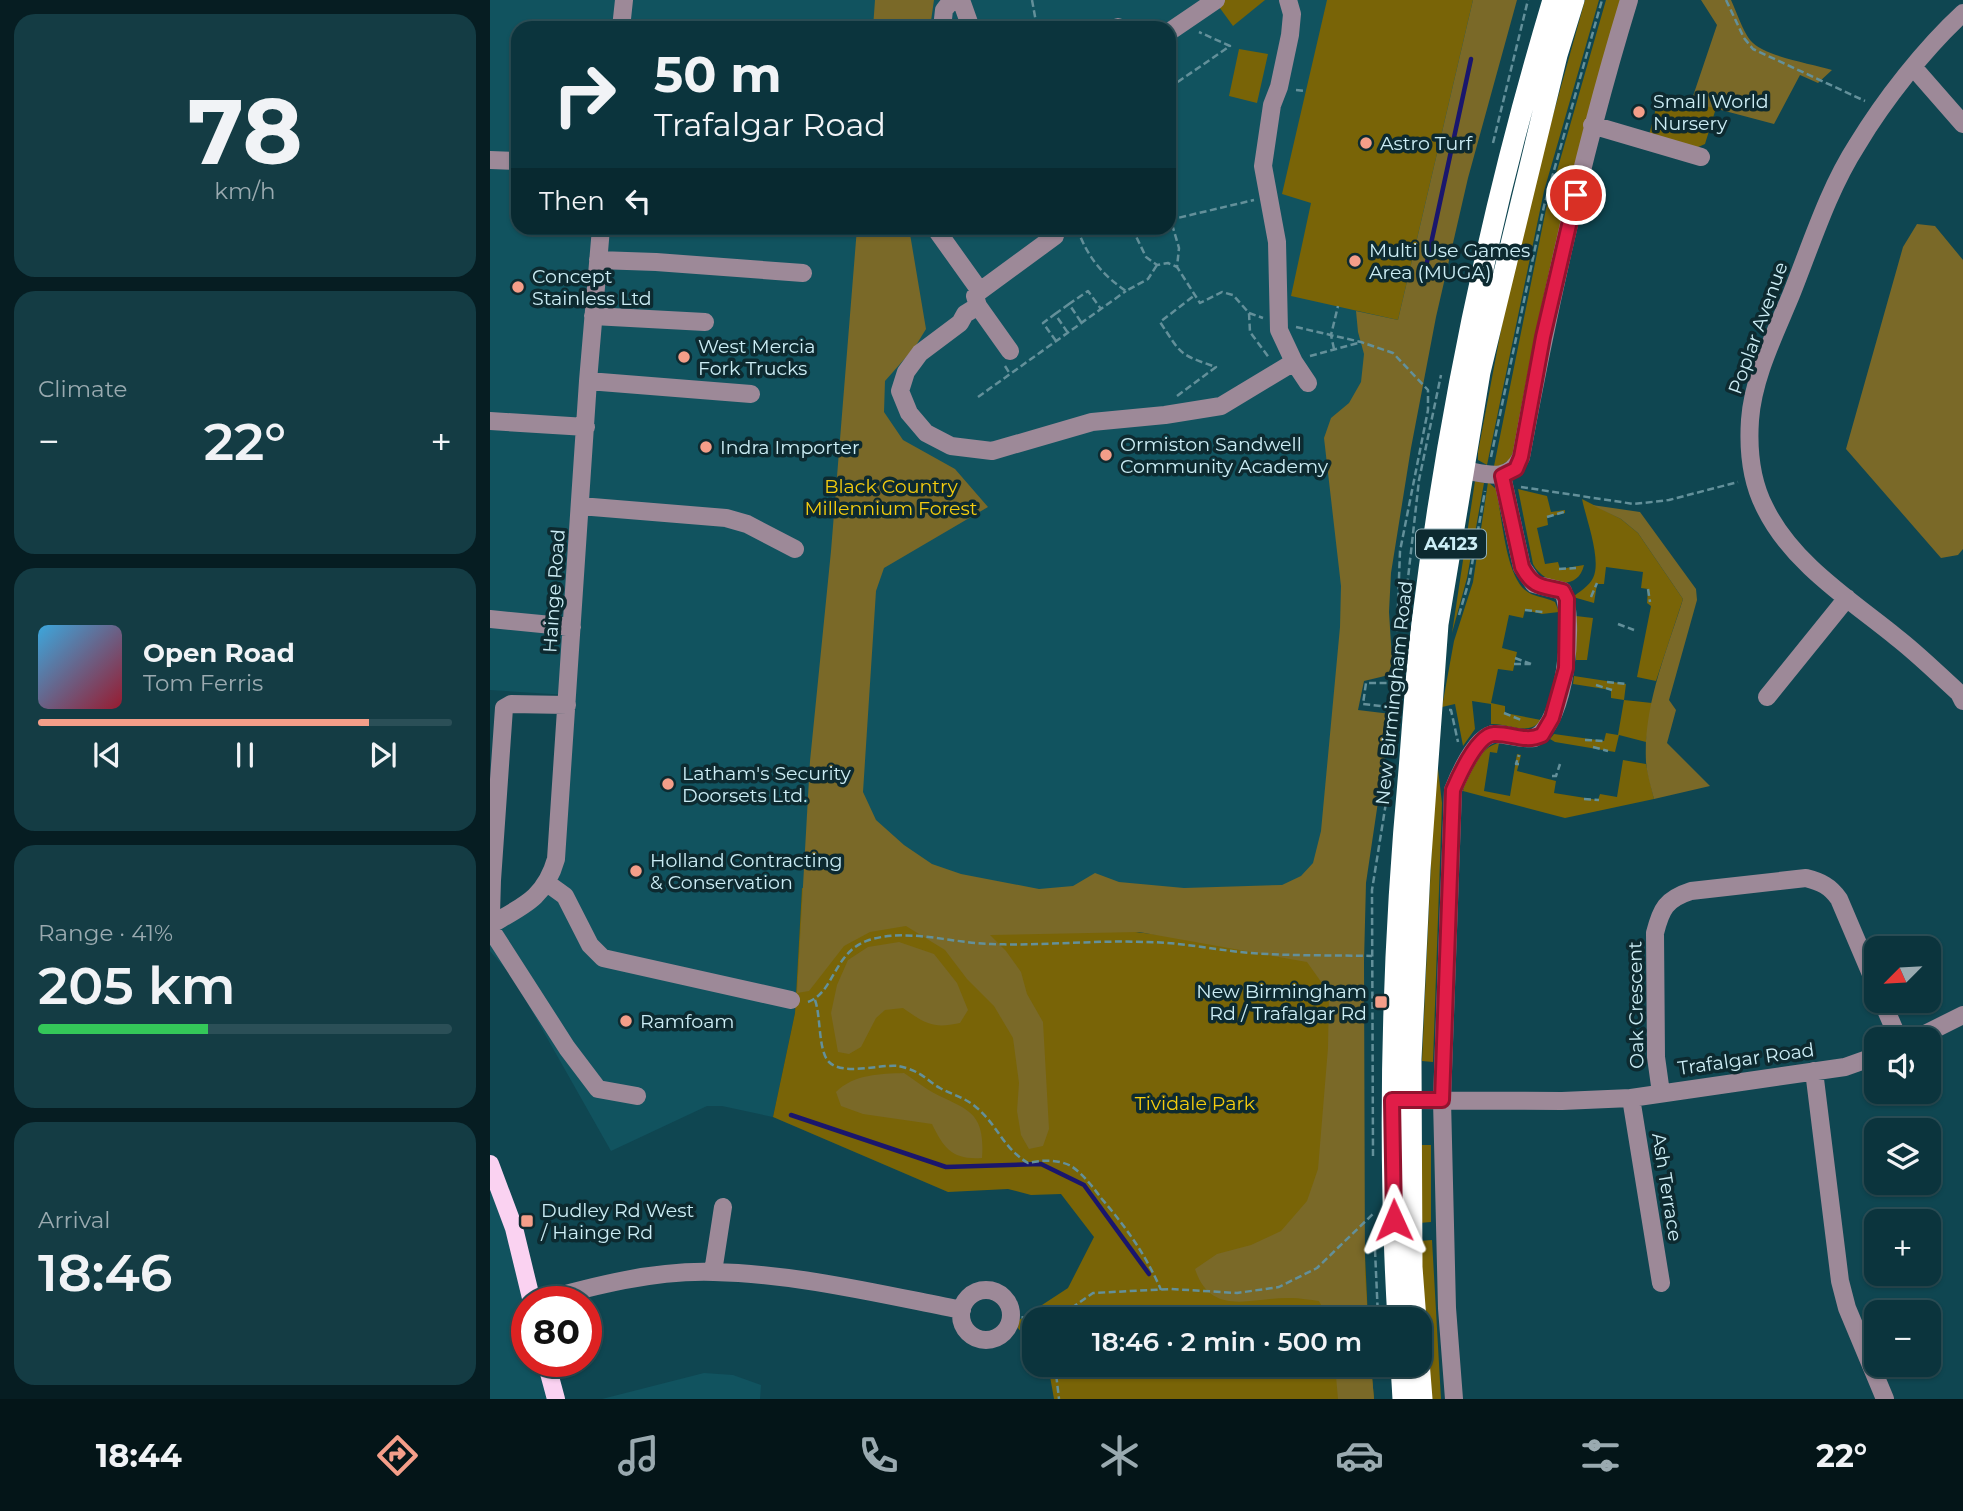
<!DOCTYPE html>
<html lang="en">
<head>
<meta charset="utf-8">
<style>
	:root { --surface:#0b343d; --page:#143c44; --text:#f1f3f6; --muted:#9aaab0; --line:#2b4f57; --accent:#f49e89 }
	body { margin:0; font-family:Montserrat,sans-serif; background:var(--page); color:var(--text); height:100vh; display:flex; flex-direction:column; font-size:26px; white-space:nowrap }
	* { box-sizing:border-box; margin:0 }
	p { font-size:23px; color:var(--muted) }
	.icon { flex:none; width:38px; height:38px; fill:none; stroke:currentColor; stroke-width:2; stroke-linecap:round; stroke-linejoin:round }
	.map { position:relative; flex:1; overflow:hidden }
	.sheet { display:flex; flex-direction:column; gap:14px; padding:14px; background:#061d22; width:490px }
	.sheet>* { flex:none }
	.hud { position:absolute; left:21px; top:21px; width:665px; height:214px; border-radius:21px; box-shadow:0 2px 5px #0004,0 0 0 2px var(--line); background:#0b343d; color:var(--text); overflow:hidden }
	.needle { width:46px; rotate:246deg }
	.controls { position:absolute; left:1374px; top:936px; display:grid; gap:14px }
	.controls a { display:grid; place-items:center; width:77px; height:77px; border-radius:14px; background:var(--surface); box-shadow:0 2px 5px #0004,0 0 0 2px var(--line); font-size:35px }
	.speed { position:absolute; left:21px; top:1286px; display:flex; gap:14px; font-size:35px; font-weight:700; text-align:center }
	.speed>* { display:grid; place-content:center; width:91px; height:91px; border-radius:50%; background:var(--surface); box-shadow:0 2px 5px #0004,0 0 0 2px var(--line); line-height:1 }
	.speed .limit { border:10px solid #d22; background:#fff; color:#111 }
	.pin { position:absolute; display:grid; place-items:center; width:60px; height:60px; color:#fff; margin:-30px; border:4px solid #fff; border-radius:50%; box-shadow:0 2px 7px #0007 }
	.me { position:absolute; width:77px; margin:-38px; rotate:359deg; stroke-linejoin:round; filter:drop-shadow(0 0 5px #0008) }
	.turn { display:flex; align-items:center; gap:24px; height:147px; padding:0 28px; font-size:32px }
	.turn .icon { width:91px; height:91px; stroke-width:2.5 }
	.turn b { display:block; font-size:49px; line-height:60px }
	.then { display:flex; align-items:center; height:66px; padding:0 28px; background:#0003; gap:14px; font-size:26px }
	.big { font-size:52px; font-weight:600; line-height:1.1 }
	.sheet .widget { flex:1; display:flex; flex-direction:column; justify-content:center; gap:10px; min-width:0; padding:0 24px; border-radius:21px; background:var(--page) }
	.sheet .dial { align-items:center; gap:0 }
	.dial b { font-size:91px; line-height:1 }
	.song { display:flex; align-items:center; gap:21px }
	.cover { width:84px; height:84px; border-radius:10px; background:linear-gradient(135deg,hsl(200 70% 55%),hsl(350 70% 35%)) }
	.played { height:7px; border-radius:4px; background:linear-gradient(90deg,var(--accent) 80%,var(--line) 80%) }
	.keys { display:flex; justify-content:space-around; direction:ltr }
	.heat { display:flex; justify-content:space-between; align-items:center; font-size:38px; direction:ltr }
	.charge { height:10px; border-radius:5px; background:linear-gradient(90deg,#34c759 41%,var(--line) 0) }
	.trip { position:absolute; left:532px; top:1307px; width:410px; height:70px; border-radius:21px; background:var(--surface); box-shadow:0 2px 5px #0004,0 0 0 2px var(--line); font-weight:600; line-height:70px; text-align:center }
	.tab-bar { display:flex; height:112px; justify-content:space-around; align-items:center; background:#041518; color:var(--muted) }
	.tab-bar .icon { width:49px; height:49px }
	.tab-bar .on { color:var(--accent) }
	.tab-bar b { font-size:32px; color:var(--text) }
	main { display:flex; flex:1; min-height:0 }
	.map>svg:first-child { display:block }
	.built { fill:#11535f; fill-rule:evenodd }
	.green { fill:#796407 }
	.forest { fill:#7a6928 }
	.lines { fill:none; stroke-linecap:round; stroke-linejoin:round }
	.stream { stroke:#1a166d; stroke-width:4.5 }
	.path { stroke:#63909a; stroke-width:2.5; stroke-dasharray:7 3.5; stroke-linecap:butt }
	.minor { stroke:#9d8998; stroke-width:18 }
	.major { stroke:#fad2f1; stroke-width:18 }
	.highway { stroke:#fff; stroke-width:21 }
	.route-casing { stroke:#92132f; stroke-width:18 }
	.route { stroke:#e11d48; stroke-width:12 }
	.poi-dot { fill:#f49e89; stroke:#0d2a30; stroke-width:2.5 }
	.labels { text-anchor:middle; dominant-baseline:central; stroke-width:7; stroke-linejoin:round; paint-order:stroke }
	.shield { fill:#0d2a30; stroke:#93b2ba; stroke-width:2 }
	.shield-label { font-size:18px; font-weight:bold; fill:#ccedf5 }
	.poi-label { font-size:19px; fill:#ccedf5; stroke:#0d2a30; text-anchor:start }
	.street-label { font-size:19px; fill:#ccedf5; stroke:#0d2a30 }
	.park-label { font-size:19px; fill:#f4cc0f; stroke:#0d2a30 }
</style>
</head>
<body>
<main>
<section class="sheet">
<div class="widget dial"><b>78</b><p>km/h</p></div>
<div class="widget"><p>Climate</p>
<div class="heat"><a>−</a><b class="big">22°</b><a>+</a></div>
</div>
<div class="widget">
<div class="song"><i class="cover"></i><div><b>Open Road</b><p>Tom Ferris</p></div></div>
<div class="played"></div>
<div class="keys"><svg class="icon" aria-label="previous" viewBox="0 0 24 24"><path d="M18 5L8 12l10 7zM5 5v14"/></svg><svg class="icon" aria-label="pause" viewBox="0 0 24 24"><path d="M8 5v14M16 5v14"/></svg><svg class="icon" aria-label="next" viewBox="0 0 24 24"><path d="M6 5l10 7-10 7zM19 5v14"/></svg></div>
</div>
<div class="widget"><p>Range · 41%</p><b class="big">205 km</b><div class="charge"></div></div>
<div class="widget"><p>Arrival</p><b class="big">18:46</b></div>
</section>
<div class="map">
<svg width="1473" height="1399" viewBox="0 0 1473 1399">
	<rect width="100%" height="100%" fill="#0f4651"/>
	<path class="built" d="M0,0H991L857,694L861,958L312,889L305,1013L283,1117L232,1106H217L121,1151L22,976L0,951V925L62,873L77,695L0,690ZM28,28H679V228H28Z
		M0,1164L37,1302V1362H56L66,1399H0Z
		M214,1373L243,1375L271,1385L270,1399H112Z"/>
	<path class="green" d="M724,0H775L743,26Z
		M837,0H983L908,320L801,296L821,203L792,194Z
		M1095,0H1109L1054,191L997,465L988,460V452L1020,282L1060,126Z
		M1116,0H1134L1023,453L1019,460L1010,466H1004L1056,209Z
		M749,49L778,54L767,103L739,96Z
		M1170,93L1226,108L1215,144L1206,148L1159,135Z
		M985,481L994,483L977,578L962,633Z
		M998,482L1006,489C1012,515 1015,573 1035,590C1043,597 1055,597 1065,602L1069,612L1052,614L1035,610L1033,618L1019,615L1012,648L1027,652L1023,671L1008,669L1001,703L1015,706V713L1051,720C1038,737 1019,723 1001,724V704L982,701L985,729L973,746L965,704L952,707L964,641L983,582Z
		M1028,489L1057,496L1061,512L1075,510V513L1057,517L1058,525L1047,528L1055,564L1068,562L1070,569L1094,565C1088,593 1053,584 1043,564Z
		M1092,499L1131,519L1148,533L1193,599L1166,681L1147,677L1161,606L1157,603L1158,589L1151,588L1153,572L1116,567L1114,584H1107L1104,603L1083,597C1089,592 1099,586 1103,578C1112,560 1096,519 1092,499Z
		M1086,616L1103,618L1097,660H1086Z
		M1084,676L1136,684L1134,700L1162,703L1156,742L1129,735L1125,752L1065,742L1060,739L1064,734L1114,741L1116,733L1128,735L1134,700L1121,698V690L1083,684Z
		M1009,743L1007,753L1000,752L994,791L1020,796L1027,754L1031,755L1027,771L1066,781L1064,793L1108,800L1110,794L1127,797L1133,760L1156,764L1164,799L1075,818L973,791C976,774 991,746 1009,743Z
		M946,752L952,803L943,1062L932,1061Z
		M312,888L447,908L861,958L878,1319L544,1320V1348L528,1328L529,1320L578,1288L604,1237L571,1194L541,1195L518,1189L458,1192L283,1117L305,1013Z
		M928,1145H941V1222L929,1223Z
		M942,1240L951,1399H938L929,1241Z
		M558,1365H881L884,1399H564Z"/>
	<path class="forest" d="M385,0H444L440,28H383Z
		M983,0H1027L978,178L946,317L921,448L901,573L899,612L902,660L899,675L874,681L868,710L901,714L876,883L874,961L875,1275L878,1319H838L829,1301C820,1300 810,1298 801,1298C762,1297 721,1318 705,1269L727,1254L761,1245L791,1231L817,1201L828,1169L838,1048L839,993L817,962L649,932L500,935L516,951L531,972L537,994L553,1022L559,1129L553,1146L539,1149L531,1135L527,1111L529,1083L523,1038L504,1006L477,979L455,950L416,926L380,932L354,946L319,991L307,993L320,761L341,551L367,228H419L436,329L425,347L395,381L394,412L413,440L465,469L498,507L394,568L386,591L373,792L386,820L414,845L442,864L471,874L549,889L583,886L605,873L629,882L694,888L792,885L811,876L823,863L831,831L850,627L851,586L834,438L841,418L859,403L871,382L874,354L868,332L866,311L908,320Z
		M1211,0H1241C1247,13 1252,29 1260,40C1274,57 1320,63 1342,70L1328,83L1310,75L1284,124L1201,102L1227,25Z
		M1427,224L1445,226L1473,260V549L1468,555L1451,558L1356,449L1413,247Z
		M1102,505L1150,512L1206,589L1207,600L1179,700L1186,710L1177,743L1220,786L1164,799C1161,787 1157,774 1156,762C1153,705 1177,651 1193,599L1148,533L1131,519Z
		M409,942L444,954L467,983L478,1010L470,1023C443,1029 436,1024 413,1008L395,1010L386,1018L371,1047L359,1054L348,1052L341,1013L347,985L358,960L378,947Z
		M414,1073C422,1078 429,1084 437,1089C472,1110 496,1106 492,1158C463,1160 454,1149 442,1124L373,1114L351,1106L346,1092C364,1074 390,1074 414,1073Z
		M845,1365H881L884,1399H848Z"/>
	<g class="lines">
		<path class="stream" d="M934,276L981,59
			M301,1115L456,1167L551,1164L594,1185L659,1274"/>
		<path class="path" d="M542,0L546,22L551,28
			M1236,0L1254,38L1263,49L1375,101
			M679,88L740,46L709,32
			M806,90L816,91
			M1003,143L1038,0
			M679,214L689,248L687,267L710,303L732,292L743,295L759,313L760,332L780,359
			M679,220L764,200
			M587,228C597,256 611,274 636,291L658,279L667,265
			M642,228L656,257L667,265L678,263L687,267
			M643,230L652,228
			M759,313L773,318
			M565,314L579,304
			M591,322L579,304L598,291L611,309
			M806,327L871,342L903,353L938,390V410L910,551L906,660L900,683H876L873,704L907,708
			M566,341L553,323L565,314L578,333
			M844,349L841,335L848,306
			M820,356L868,343
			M515,366L520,374
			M687,396L726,367C688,354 692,355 670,322L705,295
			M488,397L636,291
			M1001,457L1054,206L1112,0
			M1031,487L1144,504L1179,500L1248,482
			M1057,517L1074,512
			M1069,569L1086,568
			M1158,589L1160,602
			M916,596L929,480L951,375
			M1101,597L1107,583
			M1035,610L1053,612
			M969,615L979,581L995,491
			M1128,624L1144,630
			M1025,658L1041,664
			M1024,664H1040
			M1117,682L1136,684
			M1106,685L1122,690
			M959,710H961L968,742
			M1014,713L1031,720
			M1095,740L1114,741
			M1103,747L1118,751
			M1029,764H1026L1029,755
			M1062,776H1066L1070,764
			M1094,799L1109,800
			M325,1000C331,1016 328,1051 339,1062C353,1076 390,1064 408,1066C414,1067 423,1070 428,1073C436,1077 442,1084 450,1088C463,1095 476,1098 487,1108C508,1126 513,1148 538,1163C551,1160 568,1159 581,1166C592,1173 603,1187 611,1198C636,1227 656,1255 671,1290
			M318,1002C345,992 343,952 379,940C418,928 461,943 501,944C552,946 603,940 655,942C690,942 725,950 760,953C801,956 842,955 882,956
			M883,1156L882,890L898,790
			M885,1250L888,1317
			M521,1318L570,1316L603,1293L681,1289L747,1293L789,1287L827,1268L884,1213
			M565,1365L569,1399"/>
		<path class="minor" d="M471,0L481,28
			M798,0L802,14L800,35L789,87L782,105L773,166L787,242L789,330L804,362L818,383
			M1473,13C1435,48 1394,100 1367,145C1338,190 1321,245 1301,295C1285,334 1263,377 1260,420C1258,450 1261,481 1275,508C1302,563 1359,599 1406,637C1428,654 1448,674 1469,693L1473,701
			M628,27L629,28
			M131,28L134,0
			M452,28L454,10L462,0
			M679,32L726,0
			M1424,68L1473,124
			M1102,125L1211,157
			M0,160L28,161
			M445,228L490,291L565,236
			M108,260L166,262L313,273
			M485,296L488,306L520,351
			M488,306L475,314L470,323L430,353L416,372L410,391L419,413L436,433L461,446L502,451L602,422L675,415L731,406L804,362
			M103,316L215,322
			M98,381L261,394
			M0,421L96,427
			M973,470C997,474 1018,483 1031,457C1059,303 1093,150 1139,0
			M90,506L236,518L257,524L305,549
			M0,619L82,627
			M1277,697L1357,598
			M57,883L75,896L100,945L113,958L301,1000
			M4,923L1,914L2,880L14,708L21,704L77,705
			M0,925C33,906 55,898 66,859L98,381L111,228
			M0,928L77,1048L108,1089L147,1096
			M1392,1001L1409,1040
			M1423,1040L1473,1015
			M1324,1071L1350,1281L1357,1308L1395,1399
			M1171,1093L1166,1057L1165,933C1171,909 1176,899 1201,891L1316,878C1331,882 1340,886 1349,899L1386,986
			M1141,1098L1171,1283
			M921,1100L1072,1101L1141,1098L1355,1067L1386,1056
			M223,1272L233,1207
			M471 1315a25 25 0 1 1 50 0a25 25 0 1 1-50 0Z
			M46,1302C103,1286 164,1270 224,1272C308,1274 390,1294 472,1310
			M964,1399L957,1308L952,1100L963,790C969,775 987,734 1005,734C1018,734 1031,740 1044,738C1076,723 1085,621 1073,591L1044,584L1032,567L1012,476"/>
		<path class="major" d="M0,1164L24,1228L42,1302
			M56,1362L66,1399"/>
		<path class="highway" d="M908,1320C897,1136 902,953 919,770C923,721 926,672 932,623C958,413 1002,203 1063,0
			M926,1320L922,1267L921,1059L930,870L948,624L990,372L1067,55L1084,0
			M929,1361L932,1399
			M911,1365L913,1399"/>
	</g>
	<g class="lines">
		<defs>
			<path id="route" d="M904,1220L902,1100H952L963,790C969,776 987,735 1004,734C1021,733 1035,743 1052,735L1062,718L1076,668L1077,599L1073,591C1052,586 1043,588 1032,567L1012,476L1026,469L1031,457L1053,337L1086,195"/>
		</defs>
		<use href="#route" class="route-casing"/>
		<use href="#route" class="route"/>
	</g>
	<g class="poi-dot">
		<circle cx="1149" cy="112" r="7"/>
		<circle cx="876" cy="143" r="7"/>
		<circle cx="865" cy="261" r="7"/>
		<circle cx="28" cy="287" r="7"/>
		<circle cx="194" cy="357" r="7"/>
		<circle cx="216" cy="447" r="7"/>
		<circle cx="616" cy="455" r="7"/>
		<circle cx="178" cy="784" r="7"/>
		<circle cx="146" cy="871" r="7"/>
		<rect x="884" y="995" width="14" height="14" rx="3.5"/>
		<circle cx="136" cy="1021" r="7"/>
		<rect x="30" y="1214" width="14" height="14" rx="3.5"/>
	</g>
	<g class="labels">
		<rect class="shield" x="926" y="529.5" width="70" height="29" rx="5"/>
		<g class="shield-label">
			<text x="961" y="544">A4123</text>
		</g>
		<g class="poi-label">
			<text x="1163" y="101">Small World<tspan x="1163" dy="22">Nursery</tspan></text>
			<text x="890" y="143">Astro Turf</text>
			<text x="879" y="250">Multi Use Games<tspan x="879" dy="22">Area (MUGA)</tspan></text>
			<text x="42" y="276">Concept<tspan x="42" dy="22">Stainless Ltd</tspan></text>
			<text x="208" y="346">West Mercia<tspan x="208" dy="22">Fork Trucks</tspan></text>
			<text x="630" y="444">Ormiston Sandwell<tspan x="630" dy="22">Community Academy</tspan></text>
			<text x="230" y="447">Indra Importer</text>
			<text x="192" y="773">Latham's Security<tspan x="192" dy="22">Doorsets Ltd.</tspan></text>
			<text x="160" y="860">Holland Contracting<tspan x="160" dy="22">&amp; Conservation</tspan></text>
			<text x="877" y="991" text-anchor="end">New Birmingham<tspan x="877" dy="22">Rd / Trafalgar Rd</tspan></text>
			<text x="150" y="1021">Ramfoam</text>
			<text x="51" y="1210">Dudley Rd West<tspan x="51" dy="22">/ Hainge Rd</tspan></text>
		</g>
		<g class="street-label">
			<text transform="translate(1268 328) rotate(-70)">Poplar Avenue</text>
			<text transform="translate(64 591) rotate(-86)">Hainge Road</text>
			<text transform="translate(904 693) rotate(-84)">New Birmingham Road</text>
			<text transform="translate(1146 1005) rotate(-91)">Oak Crescent</text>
			<text transform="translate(1256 1059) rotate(-8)">Trafalgar Road</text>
			<text transform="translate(1177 1187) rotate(81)">Ash Terrace</text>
		</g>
		<g class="park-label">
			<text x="401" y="486">Black Country<tspan x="401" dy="22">Millennium Forest</tspan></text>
			<text x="705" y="1103">Tividale Park</text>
		</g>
	</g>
</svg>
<div class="controls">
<a><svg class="needle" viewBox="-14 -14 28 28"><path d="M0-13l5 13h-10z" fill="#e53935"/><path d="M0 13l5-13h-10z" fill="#9aaab0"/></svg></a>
<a><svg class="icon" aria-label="sound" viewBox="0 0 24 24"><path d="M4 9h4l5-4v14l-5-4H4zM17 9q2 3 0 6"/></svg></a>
<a><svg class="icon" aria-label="layers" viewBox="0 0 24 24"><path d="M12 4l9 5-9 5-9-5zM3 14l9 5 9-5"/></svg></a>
<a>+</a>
<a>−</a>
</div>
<div class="speed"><div class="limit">80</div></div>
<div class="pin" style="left:1086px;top:195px;background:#d93025"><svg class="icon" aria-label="arrive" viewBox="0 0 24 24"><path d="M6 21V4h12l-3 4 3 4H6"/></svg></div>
<svg class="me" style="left:904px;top:1220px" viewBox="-20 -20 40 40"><path d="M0-17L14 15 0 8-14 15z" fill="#e11d48" stroke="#fff" stroke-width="4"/></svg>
<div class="trip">18:46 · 2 min · 500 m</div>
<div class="hud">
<div class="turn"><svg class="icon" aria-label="right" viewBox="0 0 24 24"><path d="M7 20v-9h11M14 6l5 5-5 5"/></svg><div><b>50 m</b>Trafalgar Road</div></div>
<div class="then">Then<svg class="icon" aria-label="left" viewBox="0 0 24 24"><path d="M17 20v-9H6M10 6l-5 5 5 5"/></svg></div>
</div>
</div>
</main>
<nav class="tab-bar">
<b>18:44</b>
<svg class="icon on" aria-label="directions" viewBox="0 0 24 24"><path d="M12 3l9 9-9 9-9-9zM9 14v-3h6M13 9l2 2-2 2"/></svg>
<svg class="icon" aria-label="music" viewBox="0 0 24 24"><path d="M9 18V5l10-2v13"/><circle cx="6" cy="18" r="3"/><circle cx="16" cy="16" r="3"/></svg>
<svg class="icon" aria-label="phone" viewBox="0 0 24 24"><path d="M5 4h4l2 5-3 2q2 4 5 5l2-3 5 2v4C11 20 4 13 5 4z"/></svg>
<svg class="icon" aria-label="climate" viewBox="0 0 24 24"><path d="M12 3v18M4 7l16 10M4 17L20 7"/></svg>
<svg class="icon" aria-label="car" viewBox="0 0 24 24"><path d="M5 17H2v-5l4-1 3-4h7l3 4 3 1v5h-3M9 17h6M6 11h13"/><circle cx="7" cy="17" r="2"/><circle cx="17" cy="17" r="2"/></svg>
<svg class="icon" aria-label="filters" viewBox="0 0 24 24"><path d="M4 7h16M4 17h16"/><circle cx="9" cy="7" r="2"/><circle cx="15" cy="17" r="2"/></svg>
<b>22°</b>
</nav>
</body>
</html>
